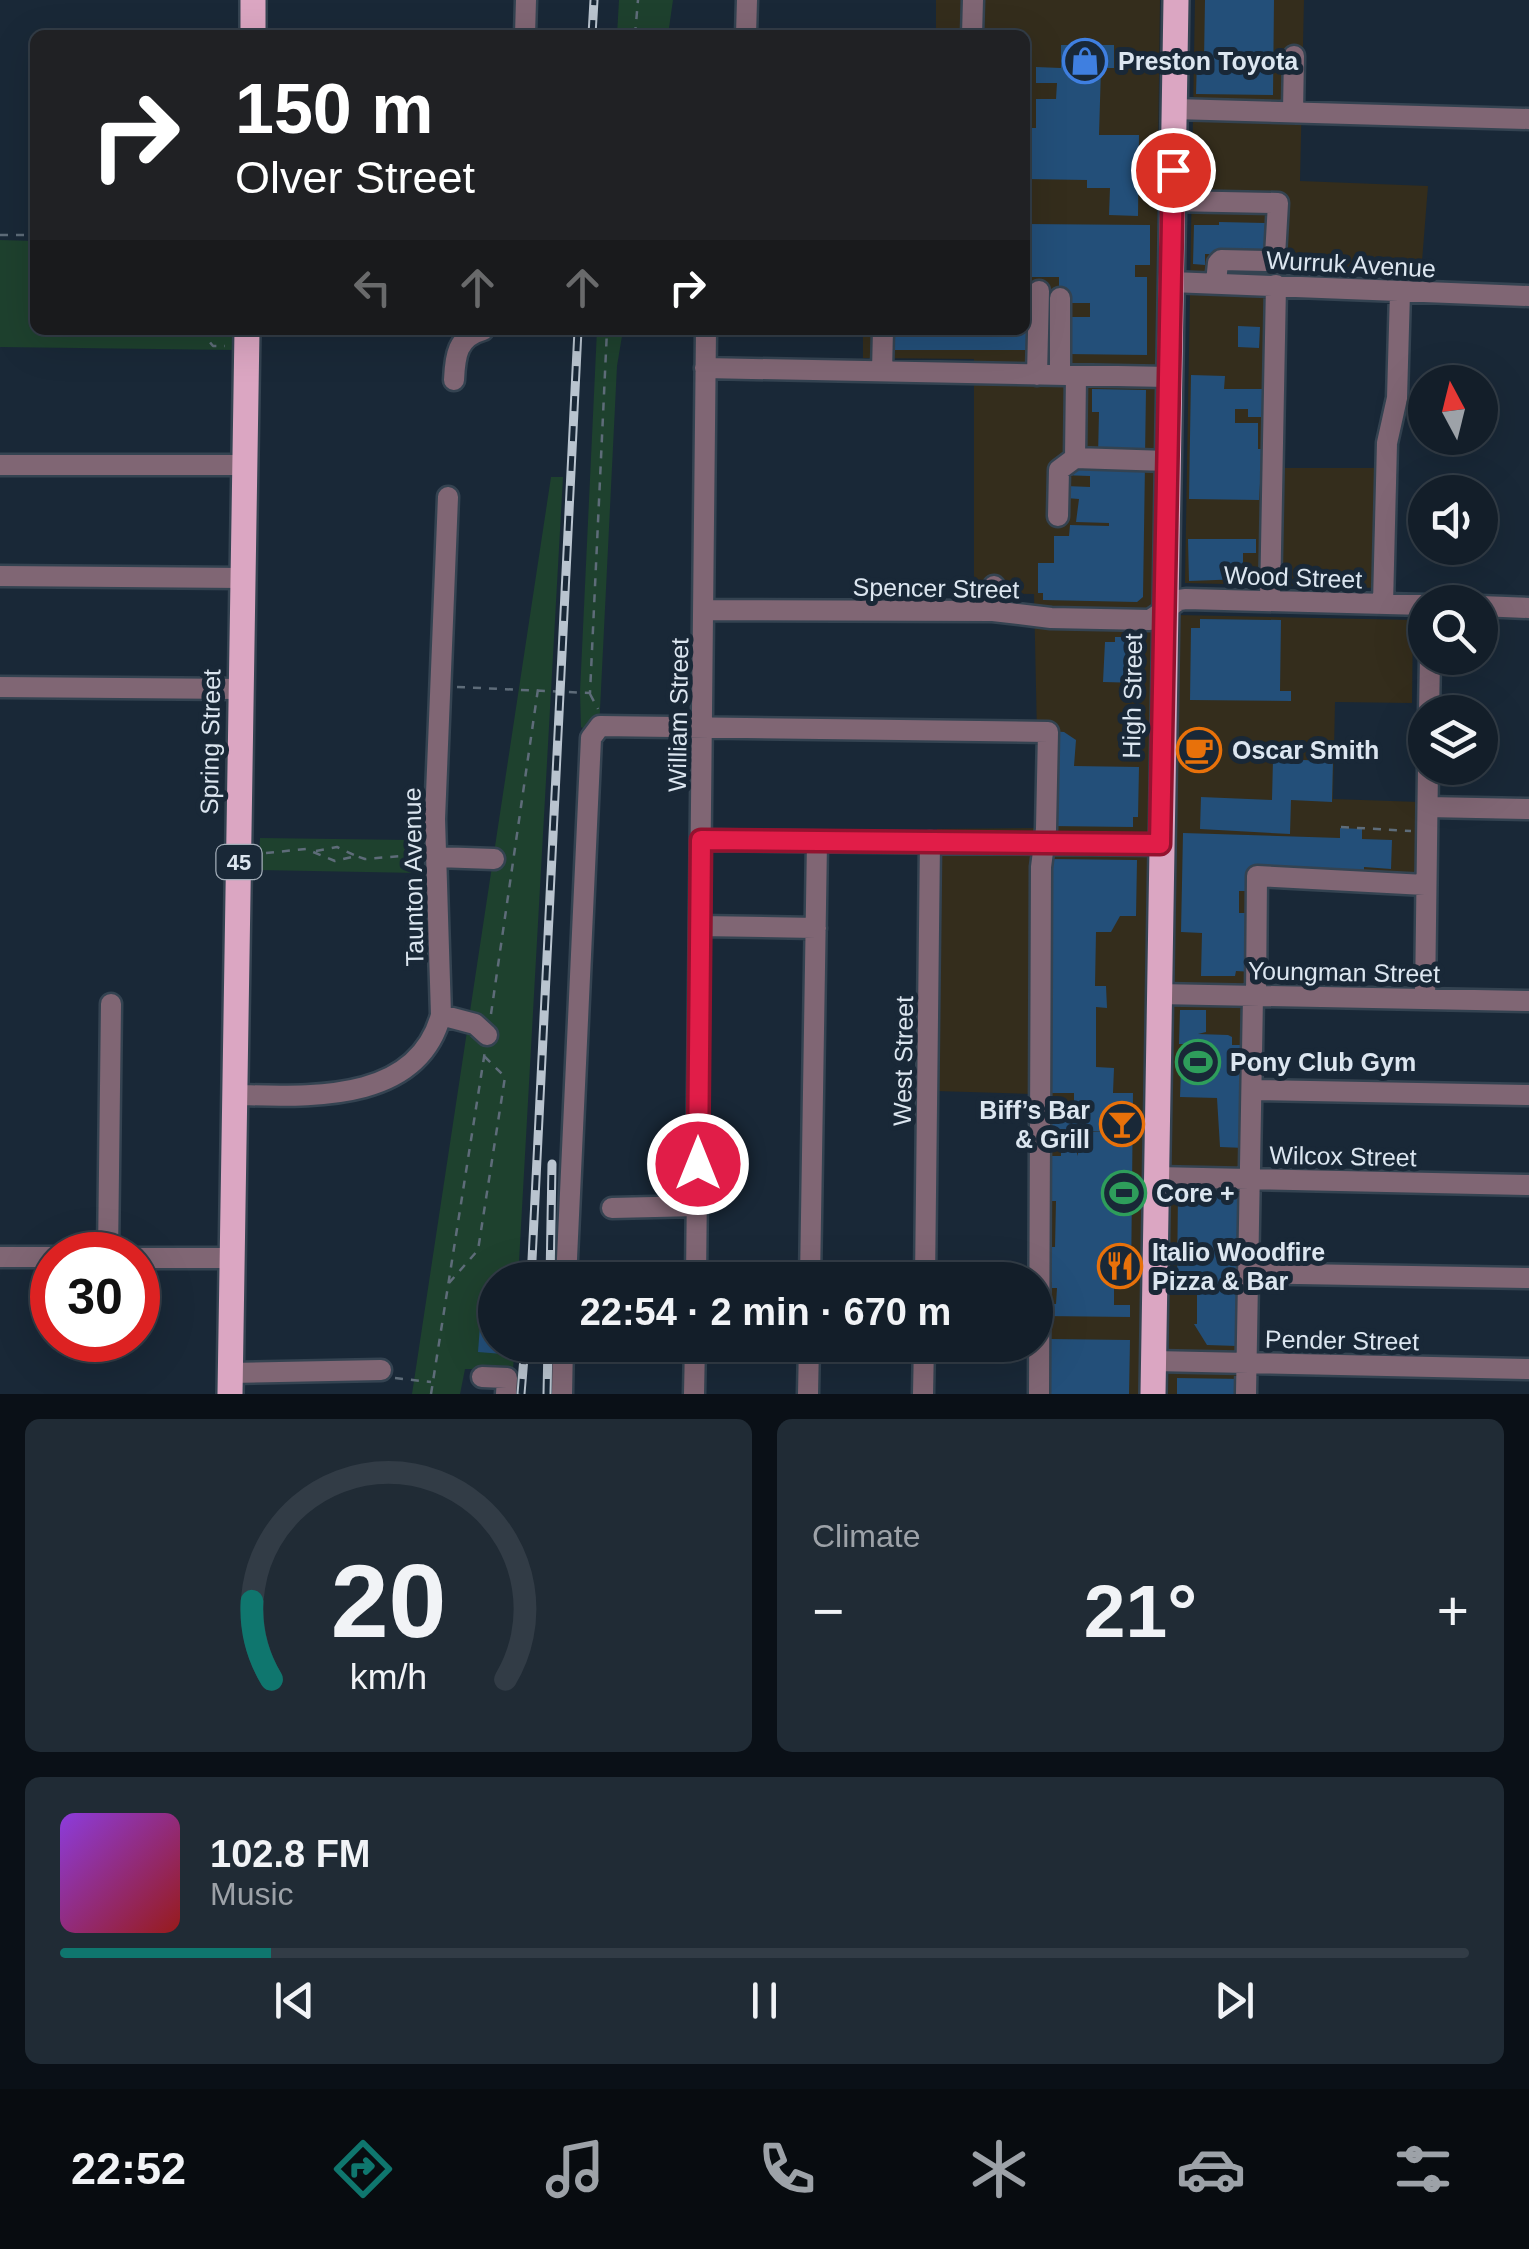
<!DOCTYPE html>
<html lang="en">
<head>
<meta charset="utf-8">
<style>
	:root { --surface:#131e29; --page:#202b35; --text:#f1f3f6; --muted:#9da2a8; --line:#323c46; --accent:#0f766e }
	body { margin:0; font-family:Arial,sans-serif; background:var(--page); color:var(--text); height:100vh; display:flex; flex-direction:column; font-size:38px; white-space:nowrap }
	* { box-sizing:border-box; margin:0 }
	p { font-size:32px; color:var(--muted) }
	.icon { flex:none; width:55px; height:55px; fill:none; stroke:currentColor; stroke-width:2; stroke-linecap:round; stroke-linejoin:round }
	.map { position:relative; height:1394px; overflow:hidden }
	.panel { display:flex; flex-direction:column; gap:25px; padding:25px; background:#0a1017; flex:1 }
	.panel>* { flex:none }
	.top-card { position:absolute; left:30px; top:30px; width:1000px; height:305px; border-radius:15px; box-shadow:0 10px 40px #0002,0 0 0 2px var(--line); background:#202124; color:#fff; overflow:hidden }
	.needle { width:65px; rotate:353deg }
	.controls { position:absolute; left:1408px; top:365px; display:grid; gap:20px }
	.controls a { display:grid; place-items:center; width:90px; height:90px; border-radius:50%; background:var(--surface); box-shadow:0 10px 40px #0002,0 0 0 2px var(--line); font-size:50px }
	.speed { position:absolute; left:30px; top:1232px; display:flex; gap:20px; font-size:50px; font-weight:700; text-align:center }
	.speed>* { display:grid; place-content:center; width:130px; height:130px; border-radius:50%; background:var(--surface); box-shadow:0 10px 40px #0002,0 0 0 2px var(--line); line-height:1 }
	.speed .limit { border:15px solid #d22; background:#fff; color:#111 }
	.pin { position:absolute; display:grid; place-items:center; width:85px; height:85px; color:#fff; margin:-42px; border:5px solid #fff; border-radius:50%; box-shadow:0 2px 10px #0007 }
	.me { position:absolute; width:110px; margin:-55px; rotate:0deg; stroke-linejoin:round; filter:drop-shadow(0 0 8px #0008) }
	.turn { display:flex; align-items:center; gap:35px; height:210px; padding:0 40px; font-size:45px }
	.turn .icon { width:130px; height:130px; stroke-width:2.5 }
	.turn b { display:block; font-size:70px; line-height:85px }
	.lanes { display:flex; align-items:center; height:95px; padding:0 40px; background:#0003; justify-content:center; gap:50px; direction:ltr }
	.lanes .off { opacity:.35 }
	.big { font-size:75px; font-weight:800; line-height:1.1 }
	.panel .card { flex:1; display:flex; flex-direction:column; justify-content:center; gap:15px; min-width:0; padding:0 35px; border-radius:15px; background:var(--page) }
	.panel .dial { align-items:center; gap:0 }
	.dial svg { height:260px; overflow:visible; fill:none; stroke:var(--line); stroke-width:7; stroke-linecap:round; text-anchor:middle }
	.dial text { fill:var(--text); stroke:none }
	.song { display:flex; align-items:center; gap:30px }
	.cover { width:120px; height:120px; border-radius:15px; background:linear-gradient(135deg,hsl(270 70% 55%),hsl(0 70% 35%)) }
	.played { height:10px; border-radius:5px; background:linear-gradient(90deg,var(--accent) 15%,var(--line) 15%) }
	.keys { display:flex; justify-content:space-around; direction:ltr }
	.heat { display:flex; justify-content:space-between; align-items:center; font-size:55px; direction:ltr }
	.panel .tiles { flex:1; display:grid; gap:25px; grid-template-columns:1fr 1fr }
	.card:last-child { grid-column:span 2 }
	.trip { position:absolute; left:478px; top:1262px; width:575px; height:100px; border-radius:50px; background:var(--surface); box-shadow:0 10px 40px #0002,0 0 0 2px var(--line); font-weight:800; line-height:100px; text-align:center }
	.tabs { display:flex; height:160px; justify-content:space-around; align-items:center; background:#080c10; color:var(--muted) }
	.tabs .icon { width:70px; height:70px }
	.tabs .on { color:var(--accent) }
	.tabs b { font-size:45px; color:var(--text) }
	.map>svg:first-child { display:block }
	.commercial { fill:#342d1c }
	.green { fill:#1e412e }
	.building { fill:#234f79 }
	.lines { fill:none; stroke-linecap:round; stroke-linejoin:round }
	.minor-casing { stroke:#344351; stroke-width:25 }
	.major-casing { stroke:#344351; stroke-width:30 }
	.path { stroke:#5e6c79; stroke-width:2.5; stroke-dasharray:8 8; stroke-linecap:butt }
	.minor { stroke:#806674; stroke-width:20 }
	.major { stroke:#dba6c2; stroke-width:25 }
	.rail-casing { stroke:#b9c4cf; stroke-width:9 }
	.rail { stroke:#192837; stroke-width:5; stroke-dasharray:15; stroke-linecap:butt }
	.route-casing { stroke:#92132f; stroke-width:25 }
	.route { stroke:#e11d48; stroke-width:18 }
	.labels { text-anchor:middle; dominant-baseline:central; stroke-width:10; stroke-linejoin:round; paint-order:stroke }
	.shield { fill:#192837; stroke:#a2adb8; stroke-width:2.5 }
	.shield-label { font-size:22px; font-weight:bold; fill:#dce6f0 }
	.poi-label { font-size:25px; font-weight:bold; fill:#dce6f0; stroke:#192837; text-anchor:start }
	.street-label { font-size:25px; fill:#dce6f0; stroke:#192837 }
</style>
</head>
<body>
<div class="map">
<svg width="1529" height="1394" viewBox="0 0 1529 1394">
	<rect width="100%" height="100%" fill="#192837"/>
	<path class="commercial" d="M936,0H1160L1142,1394H1035L1032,1094L936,1091L937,829L1039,828L1034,594L974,593V359L863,358V330H1025V35H936Z
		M1195,0H1304L1300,181L1428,186L1421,274L1286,272L1283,468H1382L1379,588L1185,583Z
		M1178,615L1413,620L1412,703L1335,702L1333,799L1420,802L1421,880L1260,874L1255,1394H1168Z"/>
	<path class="green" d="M619,0H673L668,35H617Z
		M0,240L35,241V330H233L234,350L0,347Z
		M597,330H623L617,366L599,730L593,737L581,727L580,692Z
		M551,477H563L518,1280H495V1345H515L513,1369H465L460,1394H412Z
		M260,838L411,840L419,873L258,870Z"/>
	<path class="building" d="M1205,0H1274L1273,95L1196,94L1197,60H1204Z
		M1061,45H1114V68H1101L1099,135H1139L1138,216L1109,215L1110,188H1087V180L1025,179V128H1036V99H1056L1057,83H1036V67L1061,68Z
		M1219,222L1265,223L1264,255L1205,254V265L1193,264L1194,225H1219Z
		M1025,224L1150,225V265H1135V277H1147V355L1066,354V329H1071V317H1090V303H1064L1059,290V277H1031V350H888L887,330H1025Z
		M1238,326L1260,327L1259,348L1238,347Z
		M1191,375L1225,376L1224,389H1267V417H1248V409H1235V423H1258V449H1270L1264,484H1260L1259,500L1189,499Z
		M1092,389L1146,390L1145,457L1098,456L1099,412H1092Z
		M1084,463L1145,464L1143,597L1137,602L1043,600V593H1038V563H1054V536H1069L1070,525L1109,526V523L1076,522L1079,499L1066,498V486L1090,487V476L1060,475Z
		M1188,539H1256V553H1243V579L1189,581Z
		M1200,619L1281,620L1280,691H1291V701L1190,700L1191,628H1200Z
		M1115,637H1142L1141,683L1103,682L1105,642H1115Z
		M1051,731L1064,732L1076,740L1074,766L1139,767L1138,817H1133V827L1049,826Z
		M1273,759L1333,761L1332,802L1291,800L1290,834L1200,829L1201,797L1272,800Z
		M1340,828L1362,829V839L1392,840L1391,869L1364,867V876L1254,872L1253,891H1239V913H1255L1254,972L1236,971L1235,976H1201L1202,933L1181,932L1183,833L1340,838Z
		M1049,859L1137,860L1136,916H1120L1111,932H1096L1095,986H1106L1107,1008L1096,1007V1067L1114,1068L1113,1093H1133L1131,1283H1114V1305H1130V1317L1043,1316V1304H1056L1057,1288H1052V1282H1048L1052,1259H1044L1045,1247H1055L1056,1201H1044L1045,1156H1061V1148H1075L1078,1156V1144H1069V1132H1112L1046,1130L1048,1117H1063V1104L1074,1105V1093H1047Z
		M1180,1010H1206V1032L1198,1034L1228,1035L1232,1037V1045H1246L1245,1148L1220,1147L1217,1098L1180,1097L1181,1070L1196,1071L1197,1044H1179Z
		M1178,1191L1245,1192L1244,1271L1231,1270V1284H1244V1339L1237,1346L1207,1345L1194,1324H1197V1284H1177Z
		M482,1299L495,1300V1345H504L503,1354L478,1352Z
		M1049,1339L1130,1340L1129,1394H1042Z
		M1177,1378L1243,1379V1394H1177Z"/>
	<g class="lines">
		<defs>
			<path id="minor" d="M525,35L526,0
				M746,35L747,0
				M972,35L973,0
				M1174,109L1529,119
				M1293,111L1294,56
				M1172,201L1278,203L1275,256L1266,261L1221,260L1218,263L1216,282
				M1171,282L1529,296
				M705,368L1168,377
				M882,371L883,330
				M1037,375L1039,291
				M1060,375V298
				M454,380C455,356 457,337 483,330
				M1075,458L1076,376
				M0,465H245
				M1058,516L1059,470L1075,458L1167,461
				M0,576L242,578
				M1270,601L1276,285
				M1383,604L1387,443L1397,398L1400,292
				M1480,606L1529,608
				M704,610L993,611L1051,618L1150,620L1179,600L1186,599L1425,605
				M993,611L994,586
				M0,687L240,689
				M1429,712L1430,658
				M1428,807L1529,809
				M701,840L1160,845
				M437,857L494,859
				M700,926L816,928
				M1158,994L1529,1001
				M1256,996L1257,876L1425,885
				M1425,999L1428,768
				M441,1015L475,1024L487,1035
				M1252,1090L1529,1095
				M234,1095C307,1096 417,1105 441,1015L435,819L448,497
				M1156,1177L1529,1185
				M612,1208L697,1206
				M108,1255L111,1004
				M0,1257H52
				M138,1258H232
				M1248,1273L1529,1278
				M566,1280L591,738L600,726L1048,732L1046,829L1041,867L1039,1394
				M696,1280L706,330
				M810,1280L817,842
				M925,1280L930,842
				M1154,1361L1529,1369
				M230,1373L381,1370
				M482,1377L507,1378L506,1394
				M562,1394L563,1345
				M694,1394L695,1345
				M808,1394L809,1345
				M923,1394L924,1345
				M1246,1394L1253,996"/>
			<path id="major" d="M253,35V0
				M230,1394L247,330
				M1153,1394L1176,0"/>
		</defs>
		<use href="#minor" class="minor-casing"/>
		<use href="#major" class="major-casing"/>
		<path class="path" d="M635,35L638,0
			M0,235H35
			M200,330L213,346H225
			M457,687L590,693L607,330
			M590,694L598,709
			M1341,827L1411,831
			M316,851L337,847L354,855
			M266,853L306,849L335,861L356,856L365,859L415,855
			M491,1014L538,689
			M449,1283L478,1250L505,1077L485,1057
			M395,1378L431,1382
			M431,1394L485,1051"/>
		<use href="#minor" class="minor"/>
		<use href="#major" class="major"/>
		<defs>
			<path id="rail" d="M592,35L594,0
				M531,1280L578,330
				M550,1280L552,1164
				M521,1394L525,1345
				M547,1394L548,1345"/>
		</defs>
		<use href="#rail" class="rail-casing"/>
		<use href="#rail" class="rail"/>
	</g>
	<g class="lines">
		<defs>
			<path id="route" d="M698,1164L701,840L1160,844L1173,170"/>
		</defs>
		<use href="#route" class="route-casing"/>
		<use href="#route" class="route"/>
	</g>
	<defs>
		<symbol id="shop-ring" viewBox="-11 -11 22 22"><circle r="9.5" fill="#192837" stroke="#3f7fe0" stroke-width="1.5"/><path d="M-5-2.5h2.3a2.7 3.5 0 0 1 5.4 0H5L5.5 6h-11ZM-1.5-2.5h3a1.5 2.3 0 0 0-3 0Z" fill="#3f7fe0"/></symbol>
		<symbol id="cafe-ring" viewBox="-11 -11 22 22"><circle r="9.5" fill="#192837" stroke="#e8710a" stroke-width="1.5"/><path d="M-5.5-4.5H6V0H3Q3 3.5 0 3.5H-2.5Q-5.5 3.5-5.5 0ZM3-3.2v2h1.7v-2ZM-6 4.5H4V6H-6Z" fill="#e8710a"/></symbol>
		<symbol id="stadium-ring" viewBox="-11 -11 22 22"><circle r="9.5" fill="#192837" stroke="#2e9e5b" stroke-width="1.5"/><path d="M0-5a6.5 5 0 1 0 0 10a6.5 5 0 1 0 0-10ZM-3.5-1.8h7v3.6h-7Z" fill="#2e9e5b"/></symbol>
		<symbol id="bar-ring" viewBox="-11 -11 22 22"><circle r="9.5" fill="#192837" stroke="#e8710a" stroke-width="1.5"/><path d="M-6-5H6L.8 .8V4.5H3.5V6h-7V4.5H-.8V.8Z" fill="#e8710a"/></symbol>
		<symbol id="restaurant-ring" viewBox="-11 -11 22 22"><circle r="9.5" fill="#192837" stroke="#e8710a" stroke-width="1.5"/><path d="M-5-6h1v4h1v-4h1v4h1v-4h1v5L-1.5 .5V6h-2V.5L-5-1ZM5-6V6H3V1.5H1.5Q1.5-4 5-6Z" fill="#e8710a"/></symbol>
	</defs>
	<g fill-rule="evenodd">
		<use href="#shop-ring" x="1060" y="36" width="50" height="50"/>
		<use href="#cafe-ring" x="1174" y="725" width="50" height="50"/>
		<use href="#stadium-ring" x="1173" y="1037" width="50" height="50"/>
		<use href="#bar-ring" x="1097" y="1099" width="50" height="50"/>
		<use href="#stadium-ring" x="1099" y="1168" width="50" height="50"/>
		<use href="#restaurant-ring" x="1095" y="1241" width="50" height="50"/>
	</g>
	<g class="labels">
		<rect class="shield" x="216.5" y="845" width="45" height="34" rx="8"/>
		<g class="shield-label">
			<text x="239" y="862">45</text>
		</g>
		<g class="poi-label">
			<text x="1118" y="61">Preston Toyota</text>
			<text x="1232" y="750">Oscar Smith</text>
			<text x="1230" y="1062">Pony Club Gym</text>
			<text x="1090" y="1110" text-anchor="end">Biff’s Bar<tspan x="1090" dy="29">&amp; Grill</tspan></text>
			<text x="1156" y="1193">Core +</text>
			<text x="1152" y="1252">Italio Woodfire<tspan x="1152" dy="29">Pizza &amp; Bar</tspan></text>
		</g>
		<g class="street-label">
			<text transform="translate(1351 264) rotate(3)">Wurruk Avenue</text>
			<text transform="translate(1293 577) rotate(2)">Wood Street</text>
			<text transform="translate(936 588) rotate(1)">Spencer Street</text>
			<text transform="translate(1132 696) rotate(-89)">High Street</text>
			<text transform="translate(678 715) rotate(-89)">William Street</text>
			<text transform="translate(210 742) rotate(-89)">Spring Street</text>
			<text transform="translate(413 877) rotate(-91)">Taunton Avenue</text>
			<text transform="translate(1344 972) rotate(1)">Youngman Street</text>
			<text transform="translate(903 1061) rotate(-89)">West Street</text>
			<text transform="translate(1343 1156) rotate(1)">Wilcox Street</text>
			<text transform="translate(1342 1340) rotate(1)">Pender Street</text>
		</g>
	</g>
</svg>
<div class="controls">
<a><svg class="needle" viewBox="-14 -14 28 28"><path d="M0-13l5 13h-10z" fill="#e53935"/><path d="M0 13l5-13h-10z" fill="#9da2a8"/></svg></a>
<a><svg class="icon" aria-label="sound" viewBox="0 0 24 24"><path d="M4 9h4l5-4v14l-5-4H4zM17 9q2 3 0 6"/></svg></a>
<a><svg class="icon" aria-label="search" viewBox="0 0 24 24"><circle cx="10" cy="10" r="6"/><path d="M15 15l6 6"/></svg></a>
<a><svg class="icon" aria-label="layers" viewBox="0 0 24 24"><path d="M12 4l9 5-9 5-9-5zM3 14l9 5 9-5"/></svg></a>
</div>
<div class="speed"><div class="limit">30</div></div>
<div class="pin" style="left:1173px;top:170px;background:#d93025"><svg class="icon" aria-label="arrive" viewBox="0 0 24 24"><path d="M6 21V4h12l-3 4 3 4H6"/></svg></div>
<svg class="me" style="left:698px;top:1164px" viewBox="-20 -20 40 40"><circle r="17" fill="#e11d48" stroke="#fff" stroke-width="3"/><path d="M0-11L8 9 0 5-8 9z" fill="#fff"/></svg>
<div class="trip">22:54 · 2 min · 670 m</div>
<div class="top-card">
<div class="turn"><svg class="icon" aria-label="right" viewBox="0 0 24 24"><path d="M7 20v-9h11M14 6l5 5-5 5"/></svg><div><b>150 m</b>Olver Street</div></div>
<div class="lanes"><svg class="icon off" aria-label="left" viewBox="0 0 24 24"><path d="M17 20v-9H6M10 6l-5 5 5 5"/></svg><svg class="icon off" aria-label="ahead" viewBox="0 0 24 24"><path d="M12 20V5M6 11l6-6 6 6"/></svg><svg class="icon off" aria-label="ahead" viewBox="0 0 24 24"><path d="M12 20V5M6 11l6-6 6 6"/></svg><svg class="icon" aria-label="right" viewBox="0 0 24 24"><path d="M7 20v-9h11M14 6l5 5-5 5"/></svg></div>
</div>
</div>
<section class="panel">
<div class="tiles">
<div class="card dial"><svg viewBox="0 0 100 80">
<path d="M14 69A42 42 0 1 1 86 69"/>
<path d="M14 69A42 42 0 0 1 8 45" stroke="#0f766e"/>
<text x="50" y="56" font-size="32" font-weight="700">20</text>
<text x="50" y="72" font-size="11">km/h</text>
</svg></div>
<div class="card"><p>Climate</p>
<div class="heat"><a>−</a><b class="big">21°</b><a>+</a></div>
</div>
<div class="card">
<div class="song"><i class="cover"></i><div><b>102.8 FM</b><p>Music</p></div></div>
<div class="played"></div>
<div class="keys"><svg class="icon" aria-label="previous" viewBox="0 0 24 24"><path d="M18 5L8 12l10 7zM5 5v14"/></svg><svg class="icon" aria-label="pause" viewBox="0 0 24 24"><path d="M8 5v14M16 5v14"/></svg><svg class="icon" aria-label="next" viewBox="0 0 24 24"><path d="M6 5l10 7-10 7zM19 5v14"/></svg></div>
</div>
</div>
</section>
<nav class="tabs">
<b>22:52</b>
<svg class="icon on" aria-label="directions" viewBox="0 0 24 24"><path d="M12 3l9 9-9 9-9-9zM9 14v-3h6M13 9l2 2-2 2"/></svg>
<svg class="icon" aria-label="music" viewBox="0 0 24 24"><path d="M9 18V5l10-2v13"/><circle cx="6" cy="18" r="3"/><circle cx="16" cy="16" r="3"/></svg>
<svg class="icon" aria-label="phone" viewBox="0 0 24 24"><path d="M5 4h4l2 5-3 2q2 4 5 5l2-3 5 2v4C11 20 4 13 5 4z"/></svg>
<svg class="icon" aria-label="climate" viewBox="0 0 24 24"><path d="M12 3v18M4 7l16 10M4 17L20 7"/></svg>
<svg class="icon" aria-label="car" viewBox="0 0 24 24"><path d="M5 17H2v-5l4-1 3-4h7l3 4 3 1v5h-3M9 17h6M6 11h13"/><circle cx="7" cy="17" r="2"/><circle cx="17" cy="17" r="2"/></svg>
<svg class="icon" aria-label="filters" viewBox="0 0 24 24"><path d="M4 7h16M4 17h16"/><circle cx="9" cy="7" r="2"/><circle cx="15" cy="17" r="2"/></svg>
</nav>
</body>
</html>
